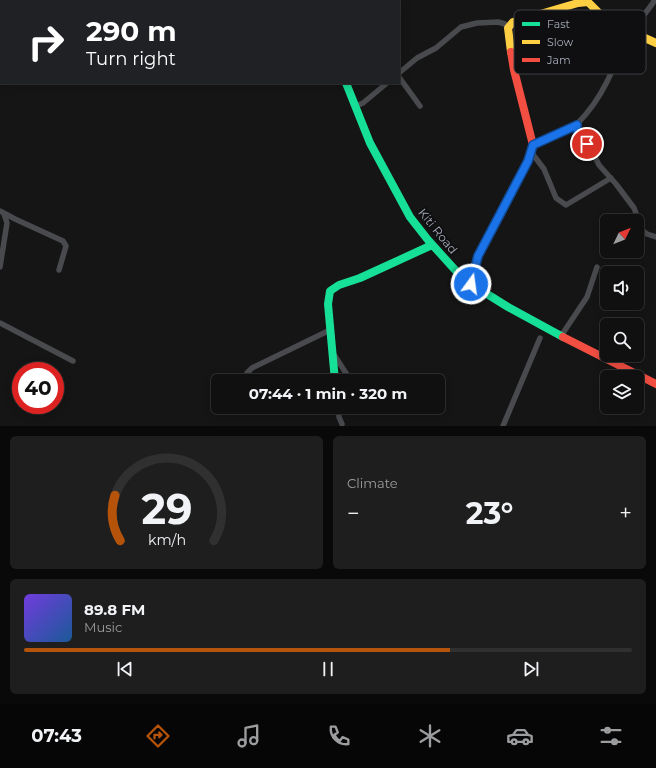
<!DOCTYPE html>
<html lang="en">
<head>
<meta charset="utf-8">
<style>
	:root { --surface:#101010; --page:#1e1e1e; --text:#f1f3f6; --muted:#9c9d9f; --line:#303030; --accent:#b45309 }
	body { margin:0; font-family:Montserrat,sans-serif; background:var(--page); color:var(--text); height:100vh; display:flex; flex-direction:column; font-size:15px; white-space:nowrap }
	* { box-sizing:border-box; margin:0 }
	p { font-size:13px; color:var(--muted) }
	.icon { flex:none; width:22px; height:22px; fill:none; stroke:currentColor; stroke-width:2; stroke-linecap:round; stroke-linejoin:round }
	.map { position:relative; height:426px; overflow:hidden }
	.details { display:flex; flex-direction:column; gap:10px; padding:10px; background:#090909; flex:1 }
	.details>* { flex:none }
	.guide { position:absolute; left:0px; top:0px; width:400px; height:84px; box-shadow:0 2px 10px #0003,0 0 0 1px var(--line); background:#202124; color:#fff; overflow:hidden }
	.needle { width:26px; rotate:47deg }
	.buttons { position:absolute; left:600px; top:214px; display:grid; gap:8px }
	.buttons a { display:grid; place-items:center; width:44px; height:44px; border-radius:6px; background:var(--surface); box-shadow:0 2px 10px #0003,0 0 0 1px var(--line); font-size:20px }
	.speed { position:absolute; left:12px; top:362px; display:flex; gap:8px; font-size:20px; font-weight:700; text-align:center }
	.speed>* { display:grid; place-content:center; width:52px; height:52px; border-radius:50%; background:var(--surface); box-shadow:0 2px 10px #0003,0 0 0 1px var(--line); line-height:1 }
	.speed .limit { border:6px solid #d22; background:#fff; color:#111 }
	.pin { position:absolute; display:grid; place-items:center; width:34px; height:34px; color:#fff; margin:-17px; border:2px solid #fff; border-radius:50%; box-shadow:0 1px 4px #0007 }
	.me { position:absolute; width:44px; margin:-22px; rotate:14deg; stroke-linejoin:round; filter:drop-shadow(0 0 3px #0008) }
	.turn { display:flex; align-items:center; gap:14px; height:84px; padding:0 20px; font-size:18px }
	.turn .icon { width:52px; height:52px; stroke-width:2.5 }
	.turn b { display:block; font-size:28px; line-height:34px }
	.big { font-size:30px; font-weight:700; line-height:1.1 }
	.details .tile { flex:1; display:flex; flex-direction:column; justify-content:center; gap:6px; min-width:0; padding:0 14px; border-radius:6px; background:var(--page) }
	.details .dial { align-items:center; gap:0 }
	.dial svg { height:104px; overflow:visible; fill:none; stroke:var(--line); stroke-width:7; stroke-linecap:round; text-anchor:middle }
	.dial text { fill:var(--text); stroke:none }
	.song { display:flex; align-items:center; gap:12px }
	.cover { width:48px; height:48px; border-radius:6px; background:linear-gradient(135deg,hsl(260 70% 55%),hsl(210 70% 35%)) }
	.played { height:4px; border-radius:2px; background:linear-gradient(90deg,var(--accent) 70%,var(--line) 70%) }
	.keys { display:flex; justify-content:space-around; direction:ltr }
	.heat { display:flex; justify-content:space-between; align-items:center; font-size:22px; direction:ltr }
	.details .tiles { flex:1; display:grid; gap:10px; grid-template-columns:1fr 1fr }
	.tile:last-child { grid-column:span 2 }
	.trip { position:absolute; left:211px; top:374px; width:234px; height:40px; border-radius:6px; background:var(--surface); box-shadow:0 2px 10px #0003,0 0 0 1px var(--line); font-weight:700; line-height:40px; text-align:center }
	.menu { display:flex; height:64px; justify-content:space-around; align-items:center; background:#060606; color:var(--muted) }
	.menu .icon { width:28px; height:28px }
	.menu .on { color:var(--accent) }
	.menu b { font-size:18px; color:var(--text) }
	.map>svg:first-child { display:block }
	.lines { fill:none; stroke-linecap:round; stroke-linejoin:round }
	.street { stroke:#494a4e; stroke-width:5.5 }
	.fast { stroke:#16e098; stroke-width:8 }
	.slow { stroke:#ffcf43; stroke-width:8 }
	.jam { stroke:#f24e42; stroke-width:8 }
	.route-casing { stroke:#114b97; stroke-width:10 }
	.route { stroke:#1a73e8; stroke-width:7 }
	.labels { text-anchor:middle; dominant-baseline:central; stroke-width:4; stroke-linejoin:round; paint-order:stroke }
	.street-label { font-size:12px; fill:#a5aab7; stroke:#0f0f11 }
	.key { fill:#0f0f11; stroke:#3c3e43; stroke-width:1 }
	.key-label { font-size:11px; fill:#a5aab7 }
</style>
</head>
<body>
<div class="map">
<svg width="656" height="426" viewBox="0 0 656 426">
	<rect width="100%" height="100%" fill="#151515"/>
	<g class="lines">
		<path class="street" d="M115,0L116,1
			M155,0V1
			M340,0V1
			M0,5L1,3
			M631,32L653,3L654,0
			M399,73L417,58L436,48L461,27L477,23L498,22L505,24L508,28
			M399,77L420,106
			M356,106L363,103L387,83
			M577,125L576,128L579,137L590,147L599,165L616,184L634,208L643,231L647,234L656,237
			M533,145C541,142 573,129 577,124C603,98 615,67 626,33
			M531,152L544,169L556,198L566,205L611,178
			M0,211L15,219L63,241L66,246L59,270
			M0,267L7,223L4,214
			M0,323L73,361
			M561,336L587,297L597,267
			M333,353L351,381
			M247,381V373L252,368L330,330
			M338,407L339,417L342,424
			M503,426L540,338"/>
		<path class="fast" d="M308,0V1
			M346,83L370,143L410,217L428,240L457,272L471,284L508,307L563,337
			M335,381L328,304L330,291L339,285L360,278L432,245"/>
		<path class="slow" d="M511,52L508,28L513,22L578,3L588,2L617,31L636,34L656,43"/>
		<path class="jam" d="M471,284L478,256L528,161L533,145L514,70L511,52
			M563,337L656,384"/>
	</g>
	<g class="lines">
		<defs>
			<path id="route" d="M471,284L478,256L528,161L533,145L577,125C576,134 581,139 587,144"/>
		</defs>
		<use href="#route" class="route-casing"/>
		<use href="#route" class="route"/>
	</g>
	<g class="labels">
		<g class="street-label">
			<text transform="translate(438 231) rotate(51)">Kiti Road</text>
		</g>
	</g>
	<rect x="514" y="10" width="132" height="64" rx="6" class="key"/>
	<rect x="522" y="22" width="18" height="4" fill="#16e098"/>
	<rect x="522" y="40" width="18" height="4" fill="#ffcf43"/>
	<rect x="522" y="58" width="18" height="4" fill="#f24e42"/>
	<g class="key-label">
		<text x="547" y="28">Fast</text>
		<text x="547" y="46">Slow</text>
		<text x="547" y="64">Jam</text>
	</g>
</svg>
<div class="buttons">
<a><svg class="needle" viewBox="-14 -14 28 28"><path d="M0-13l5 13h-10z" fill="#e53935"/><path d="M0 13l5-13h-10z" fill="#9c9d9f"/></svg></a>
<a><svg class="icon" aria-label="sound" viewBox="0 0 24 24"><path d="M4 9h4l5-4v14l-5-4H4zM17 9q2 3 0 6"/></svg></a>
<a><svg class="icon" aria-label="search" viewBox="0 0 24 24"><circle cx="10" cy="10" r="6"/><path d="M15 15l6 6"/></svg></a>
<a><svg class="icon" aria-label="layers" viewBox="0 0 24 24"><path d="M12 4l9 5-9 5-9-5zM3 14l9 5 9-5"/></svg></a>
</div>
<div class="speed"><div class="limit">40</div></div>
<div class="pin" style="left:587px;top:144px;background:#d93025"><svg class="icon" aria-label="arrive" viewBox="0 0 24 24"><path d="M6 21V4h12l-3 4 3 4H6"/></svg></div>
<svg class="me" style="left:471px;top:284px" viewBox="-20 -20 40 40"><circle r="17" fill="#1a73e8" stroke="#fff" stroke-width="3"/><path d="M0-11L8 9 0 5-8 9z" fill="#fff"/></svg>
<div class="trip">07:44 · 1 min · 320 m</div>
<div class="guide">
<div class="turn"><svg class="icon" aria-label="right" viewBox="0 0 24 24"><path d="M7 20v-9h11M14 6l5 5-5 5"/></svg><div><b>290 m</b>Turn right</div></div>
</div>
</div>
<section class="details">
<div class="tiles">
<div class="tile dial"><svg viewBox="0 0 100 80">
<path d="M14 69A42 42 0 1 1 86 69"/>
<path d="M14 69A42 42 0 0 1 10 34" stroke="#b45309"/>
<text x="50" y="56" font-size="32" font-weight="700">29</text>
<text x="50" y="72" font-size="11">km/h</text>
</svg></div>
<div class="tile"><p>Climate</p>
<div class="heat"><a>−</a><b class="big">23°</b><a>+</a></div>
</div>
<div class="tile">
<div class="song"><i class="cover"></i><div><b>89.8 FM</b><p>Music</p></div></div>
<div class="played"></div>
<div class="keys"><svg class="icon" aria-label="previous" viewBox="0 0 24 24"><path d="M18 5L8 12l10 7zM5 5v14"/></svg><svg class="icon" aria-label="pause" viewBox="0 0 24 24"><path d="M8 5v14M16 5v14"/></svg><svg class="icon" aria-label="next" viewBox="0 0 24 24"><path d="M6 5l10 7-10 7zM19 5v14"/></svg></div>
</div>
</div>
</section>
<nav class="menu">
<b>07:43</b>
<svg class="icon on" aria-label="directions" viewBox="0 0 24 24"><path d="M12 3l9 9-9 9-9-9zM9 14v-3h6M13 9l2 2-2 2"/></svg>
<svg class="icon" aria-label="music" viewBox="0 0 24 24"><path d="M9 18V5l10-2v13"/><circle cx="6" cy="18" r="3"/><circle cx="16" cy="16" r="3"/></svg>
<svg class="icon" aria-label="phone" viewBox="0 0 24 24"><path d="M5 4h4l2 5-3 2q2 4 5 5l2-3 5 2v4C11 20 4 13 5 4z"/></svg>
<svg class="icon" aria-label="climate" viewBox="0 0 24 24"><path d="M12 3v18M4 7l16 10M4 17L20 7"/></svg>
<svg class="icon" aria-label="car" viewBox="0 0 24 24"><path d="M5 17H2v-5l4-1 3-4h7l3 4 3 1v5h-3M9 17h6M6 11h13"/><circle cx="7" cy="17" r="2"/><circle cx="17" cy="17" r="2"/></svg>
<svg class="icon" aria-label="filters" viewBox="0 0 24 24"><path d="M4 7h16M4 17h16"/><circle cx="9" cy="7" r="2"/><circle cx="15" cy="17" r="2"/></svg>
</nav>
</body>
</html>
